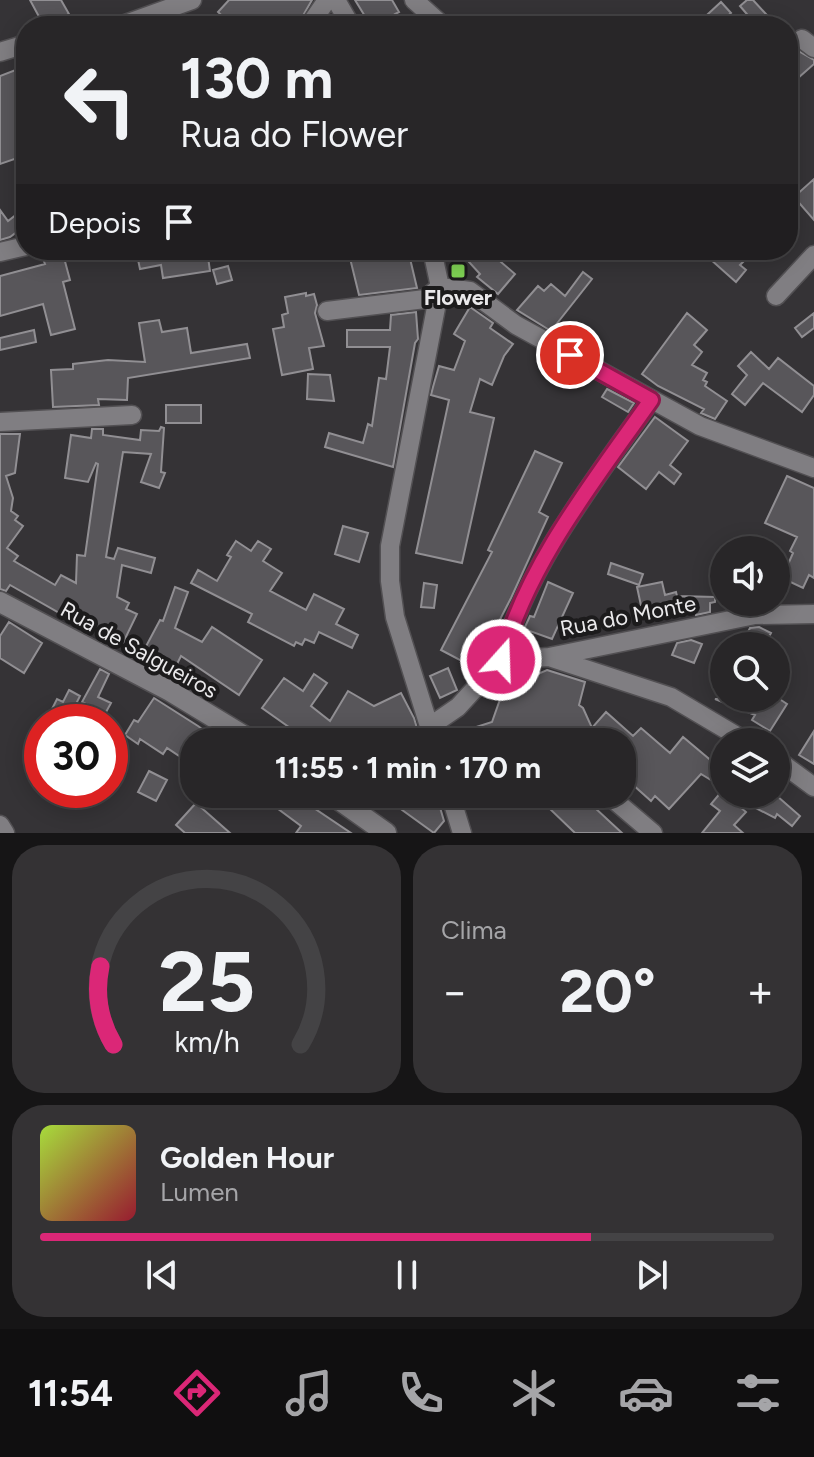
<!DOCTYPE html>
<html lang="pt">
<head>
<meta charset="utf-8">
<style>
	:root { --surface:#282628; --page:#343234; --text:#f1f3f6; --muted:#a5a5a8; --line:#444345; --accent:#db2777 }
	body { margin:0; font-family:Figtree,sans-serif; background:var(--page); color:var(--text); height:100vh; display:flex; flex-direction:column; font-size:30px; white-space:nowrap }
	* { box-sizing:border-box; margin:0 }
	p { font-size:26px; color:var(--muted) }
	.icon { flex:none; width:44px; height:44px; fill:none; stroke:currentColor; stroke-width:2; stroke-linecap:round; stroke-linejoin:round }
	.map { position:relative; height:833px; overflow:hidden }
	.side { display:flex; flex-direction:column; gap:12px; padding:12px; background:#161516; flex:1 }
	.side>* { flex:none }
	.banner { position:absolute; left:16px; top:16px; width:782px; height:244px; border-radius:32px; box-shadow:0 4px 20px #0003,0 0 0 2px var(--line); background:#282628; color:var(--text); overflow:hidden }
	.controls { position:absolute; left:710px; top:536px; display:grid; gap:16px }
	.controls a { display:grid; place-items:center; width:80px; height:80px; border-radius:50%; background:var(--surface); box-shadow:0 4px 20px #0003,0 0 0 2px var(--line); font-size:40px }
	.speed { position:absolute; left:24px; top:704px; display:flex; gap:16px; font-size:40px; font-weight:700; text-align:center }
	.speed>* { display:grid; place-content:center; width:104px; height:104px; border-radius:50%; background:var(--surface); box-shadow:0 4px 20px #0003,0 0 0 2px var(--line); line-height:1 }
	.speed .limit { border:12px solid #d22; background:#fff; color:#111 }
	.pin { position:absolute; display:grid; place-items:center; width:68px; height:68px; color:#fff; margin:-34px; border:4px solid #fff; border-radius:50%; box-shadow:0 2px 8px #0007 }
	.me { position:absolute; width:88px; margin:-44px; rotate:20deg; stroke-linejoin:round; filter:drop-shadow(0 0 6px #0008) }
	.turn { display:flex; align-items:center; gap:28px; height:168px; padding:0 32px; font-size:36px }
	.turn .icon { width:104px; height:104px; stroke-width:2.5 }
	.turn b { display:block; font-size:56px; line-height:68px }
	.then { display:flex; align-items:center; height:76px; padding:0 32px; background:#0003; gap:16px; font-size:30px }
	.big { font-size:60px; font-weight:700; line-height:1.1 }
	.side .widget { flex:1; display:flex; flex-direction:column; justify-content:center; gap:12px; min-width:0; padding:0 28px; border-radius:32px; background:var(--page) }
	.side .dial { align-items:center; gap:0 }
	.dial svg { height:208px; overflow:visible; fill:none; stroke:var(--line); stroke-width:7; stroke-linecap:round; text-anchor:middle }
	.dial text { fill:var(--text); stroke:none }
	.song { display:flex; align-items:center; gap:24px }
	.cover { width:96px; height:96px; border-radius:12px; background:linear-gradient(135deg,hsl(80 70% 55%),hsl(350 70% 35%)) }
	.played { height:8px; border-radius:4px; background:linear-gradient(90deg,var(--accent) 75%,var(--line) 75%) }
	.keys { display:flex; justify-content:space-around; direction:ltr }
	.heat { display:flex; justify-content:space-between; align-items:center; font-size:44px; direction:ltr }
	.side .tiles { flex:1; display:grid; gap:12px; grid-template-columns:1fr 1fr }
	.widget:last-child { grid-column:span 2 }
	.trip { position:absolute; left:180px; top:728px; width:456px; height:80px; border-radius:32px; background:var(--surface); box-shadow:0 4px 20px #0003,0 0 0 2px var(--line); font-weight:700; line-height:80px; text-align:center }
	.tabs { display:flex; height:128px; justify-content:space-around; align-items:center; background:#100f10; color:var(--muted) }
	.tabs .icon { width:56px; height:56px }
	.tabs .on { color:var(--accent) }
	.tabs b { font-size:36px; color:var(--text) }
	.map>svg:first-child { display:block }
	.building { fill:#58565a; stroke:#918f93; stroke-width:2 }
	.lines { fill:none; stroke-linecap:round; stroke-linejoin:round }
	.street-casing { stroke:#525053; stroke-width:21 }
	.secondary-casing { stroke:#525053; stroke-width:23 }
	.street { stroke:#807e82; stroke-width:18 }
	.secondary { stroke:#807e82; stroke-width:20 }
	.route-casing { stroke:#8e194d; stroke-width:20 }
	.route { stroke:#db2777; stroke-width:14 }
	.poi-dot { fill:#7ed153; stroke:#1c1b1c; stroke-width:3 }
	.labels { text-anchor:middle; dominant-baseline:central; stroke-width:8; stroke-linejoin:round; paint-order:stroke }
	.poi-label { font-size:22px; font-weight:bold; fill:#eae9eb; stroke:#1c1b1c }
	.street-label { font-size:22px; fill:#eae9eb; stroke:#1c1b1c }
</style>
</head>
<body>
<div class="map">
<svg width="814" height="833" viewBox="0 0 814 833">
	<rect width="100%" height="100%" fill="#353336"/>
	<path class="building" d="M30,0H61L69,14L44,26Z
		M229,0H312L297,26H255L246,18L239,26H233L218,12Z
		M355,0H392L399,12L395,14L404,26H371Z
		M747,0H753L777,26H757L740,6Z
		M721,2L731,13L716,26H695Z
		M791,42L795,49L814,60V64L798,78L788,66V44Z
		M26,66V155L0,164V76Z
		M814,179V220L794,197Z
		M26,207V225L10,237L0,240V210L8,221Z
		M136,250H207L210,271L163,278L161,265L140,269Z
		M348,250H408L417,288L359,295Z
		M458,250H487L515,274L498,294L477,277L480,274Z
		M718,250H738L747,258L740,265L746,270L736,282L710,259Z
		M63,254L70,280L63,282L75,329L51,335L43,304L0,316V276L45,264L43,259Z
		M228,266L232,280L217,284L213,270Z
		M583,272L592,279L551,331L517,310L538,286L544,291L551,284L565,296Z
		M306,293V296L314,294L317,305L315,313L324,346L309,348L313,369L282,375L273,329L284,327L282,315L288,313L285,297Z
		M470,307L493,323L490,328L513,344L504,356L492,385L480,379L470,412L494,418L462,563L416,553L449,400L431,395L433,387L439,366L454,370L465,341L454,334Z
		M416,312L418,339L415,343L393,467L325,447L329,433L363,443L368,424L372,426L379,378L386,379L390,347H347V330H390L391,315Z
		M687,313L707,330L694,345L702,352L692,365L707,373L703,380L707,382L705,386L727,401L715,419L701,413L704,409L658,386L642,374Z
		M814,313V328L802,337L795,328Z
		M159,320L162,332L187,328L191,353L247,344L250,358L128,378L127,400L98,399L99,405L53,407L51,370L73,369V364L108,360L145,362L139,323Z
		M34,330L36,342L0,350V338Z
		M751,352L769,369L778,358L814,386V395L802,412L763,383L745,405L732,394L747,375L738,366Z
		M308,374L330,375L334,401L307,399Z
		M607,389L634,403L628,412L602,397Z
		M166,405H201V423H166Z
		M655,417L688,441L670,465L681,474L674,484L659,472L646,489L618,467Z
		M161,427L164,428L161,472L165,473L159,488L141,482L151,454L123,452L106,557L114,559L118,548L155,558L151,573L122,565L117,597L129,603L126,609L137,614L123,643L105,634L106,631L65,611L63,615L10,585L6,591L0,589V434H20L15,473L6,476L13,498L11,511L18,516L15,520L23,526L7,548L18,556L14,561L55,585L61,575L76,583L77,555L85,556L98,464L96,463L88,482L65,478L71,435L91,438L92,429H103V435L140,440L141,430L159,431Z
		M535,451L562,463L539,512L548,517L511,598L475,668L441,650L492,552L488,550Z
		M787,476L814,488V578L809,575L803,588L782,578L793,553L790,551L797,537L765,523Z
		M343,526L368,533L359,562L335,554Z
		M236,541L251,551L258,541L271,549L263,561L282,573L270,591L306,610L314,594L344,609L336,624L358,635L352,648L319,632L314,643L305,639L302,645L296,642L294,646L248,622L252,614L191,583L198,570L217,581L231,557L227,555Z
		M611,563L643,574L639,585L608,574Z
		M548,582L573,593L552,639L524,629L530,616L534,617Z
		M662,582L665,595L676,592L677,596L715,597V602L710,603V612L696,615V606L655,615H643L637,587Z
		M424,583L437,585L434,608L421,607Z
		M175,587L188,592L175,628L202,642L212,627L262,660L239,695L181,656L175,668L143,652L160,620L163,621Z
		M9,622L42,643L24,673L0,658V636Z
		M759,627L771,633L764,646H741L750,628Z
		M691,640L702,644L694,663L672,655L677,643Z
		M448,668L457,690L440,698L430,676Z
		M100,669L109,674L98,697L111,703L105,714L82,702Z
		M547,670L585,682L579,705L583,708L592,728L606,712L633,736L641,728L670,753L683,737L714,763L724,748V788L701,774L669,809L655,796L651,801L622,775V742H446L445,737L492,722L510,671L531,677Z
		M314,674L327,683L311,706L330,721L348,691L374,706L401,693L414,718L421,742H310L262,708L284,678L303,691Z
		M69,690L80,696L68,720L51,711L57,699L63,702Z
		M154,698L198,726L220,742H194V766L167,748L163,754L140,739L138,744L125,735L134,720L138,722Z
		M778,698L787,704L770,731L752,720L755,715L715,699Z
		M814,731V764L799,755Z
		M149,771L167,780L156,801L138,792Z
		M776,774L785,781L777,796L800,816L792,826L777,814L775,818L729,794L776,796Z
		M722,791L746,812L734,825L743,833H702L720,811L711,804Z
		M258,794H307L302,800L351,833H296L301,826Z
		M380,794H436L444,821L434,833Z
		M563,794H580L622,833H575L550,809Z
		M196,803L230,833H185L176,825Z"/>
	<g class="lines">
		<defs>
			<path id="street" d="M336,0L351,26
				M414,0L443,26
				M120,26L192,0
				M309,26L327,0
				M802,39L814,48
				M0,52L26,44
				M432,250L440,287L390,546V581L395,617L434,742
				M0,252L26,246
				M440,287L470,291L516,325L700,426L814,468
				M776,296L814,255
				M327,311L425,299L440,287
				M0,422L132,415
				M552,658L671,697L747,742
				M501,660C528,563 594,482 651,400
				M429,727L458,707L501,660L549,657L755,615L814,614
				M776,759L814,787
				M450,794L462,833
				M607,794L653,833
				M0,825L5,833"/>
			<path id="secondary" d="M0,602L170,691L254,742
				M331,794L386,833"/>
		</defs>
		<use href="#street" class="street-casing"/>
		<use href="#secondary" class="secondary-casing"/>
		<use href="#street" class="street"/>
		<use href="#secondary" class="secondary"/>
	</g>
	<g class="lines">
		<defs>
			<path id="route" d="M501,660C528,563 594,481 651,400L570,355"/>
		</defs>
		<use href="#route" class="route-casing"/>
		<use href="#route" class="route"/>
	</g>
	<rect class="poi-dot" x="450" y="263" width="16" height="16" rx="4"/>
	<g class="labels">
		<g class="poi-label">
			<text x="458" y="297">Flower</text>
		</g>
		<g class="street-label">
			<text transform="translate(628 616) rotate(-11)">Rua do Monte</text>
			<text transform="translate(139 650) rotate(29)">Rua de Salgueiros</text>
		</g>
	</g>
</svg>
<div class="controls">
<a><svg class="icon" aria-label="sound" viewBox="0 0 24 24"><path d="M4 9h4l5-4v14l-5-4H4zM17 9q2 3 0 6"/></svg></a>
<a><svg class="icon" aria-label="search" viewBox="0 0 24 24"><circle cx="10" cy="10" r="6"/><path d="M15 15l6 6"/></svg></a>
<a><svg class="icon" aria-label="layers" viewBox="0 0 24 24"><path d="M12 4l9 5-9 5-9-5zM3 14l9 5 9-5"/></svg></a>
</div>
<div class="speed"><div class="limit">30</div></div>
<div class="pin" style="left:570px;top:355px;background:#d93025"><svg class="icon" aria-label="arrive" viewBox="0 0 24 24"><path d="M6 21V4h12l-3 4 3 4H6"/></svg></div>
<svg class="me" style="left:501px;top:660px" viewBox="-20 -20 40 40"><circle r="17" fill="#db2777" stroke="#fff" stroke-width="3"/><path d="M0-11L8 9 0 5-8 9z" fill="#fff"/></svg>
<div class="trip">11:55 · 1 min · 170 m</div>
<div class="banner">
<div class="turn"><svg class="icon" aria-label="left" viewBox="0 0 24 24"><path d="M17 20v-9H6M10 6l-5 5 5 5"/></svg><div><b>130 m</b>Rua do Flower</div></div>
<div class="then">Depois<svg class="icon" aria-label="arrive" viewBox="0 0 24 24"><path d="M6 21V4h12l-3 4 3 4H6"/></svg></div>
</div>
</div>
<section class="side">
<div class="tiles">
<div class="widget dial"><svg viewBox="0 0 100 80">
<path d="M14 69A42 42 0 1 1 86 69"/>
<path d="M14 69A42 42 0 0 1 9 39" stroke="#db2777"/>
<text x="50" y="56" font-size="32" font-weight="700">25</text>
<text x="50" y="72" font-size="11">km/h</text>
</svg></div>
<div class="widget"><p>Clima</p>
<div class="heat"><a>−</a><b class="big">20°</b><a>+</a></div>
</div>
<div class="widget">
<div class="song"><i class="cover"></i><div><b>Golden Hour</b><p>Lumen</p></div></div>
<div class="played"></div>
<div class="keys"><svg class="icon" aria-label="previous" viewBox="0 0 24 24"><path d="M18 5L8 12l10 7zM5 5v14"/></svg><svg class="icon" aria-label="pause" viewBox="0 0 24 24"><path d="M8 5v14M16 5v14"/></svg><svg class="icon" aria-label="next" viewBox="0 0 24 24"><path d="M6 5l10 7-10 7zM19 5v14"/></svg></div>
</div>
</div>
</section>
<nav class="tabs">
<b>11:54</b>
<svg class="icon on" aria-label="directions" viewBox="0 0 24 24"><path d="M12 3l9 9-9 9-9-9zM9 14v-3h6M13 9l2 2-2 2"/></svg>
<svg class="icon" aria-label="music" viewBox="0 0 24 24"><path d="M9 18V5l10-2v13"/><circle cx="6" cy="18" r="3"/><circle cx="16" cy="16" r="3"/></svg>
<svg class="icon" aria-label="phone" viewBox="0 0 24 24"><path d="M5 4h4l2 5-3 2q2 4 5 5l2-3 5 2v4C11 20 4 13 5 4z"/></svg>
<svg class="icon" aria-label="climate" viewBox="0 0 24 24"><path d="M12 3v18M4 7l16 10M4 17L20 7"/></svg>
<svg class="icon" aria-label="car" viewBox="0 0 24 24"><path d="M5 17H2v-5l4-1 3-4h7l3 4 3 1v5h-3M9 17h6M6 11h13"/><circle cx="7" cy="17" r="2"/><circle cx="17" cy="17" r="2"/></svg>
<svg class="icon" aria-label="filters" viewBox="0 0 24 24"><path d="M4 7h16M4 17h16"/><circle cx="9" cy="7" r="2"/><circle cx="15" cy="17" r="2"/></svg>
</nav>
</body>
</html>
